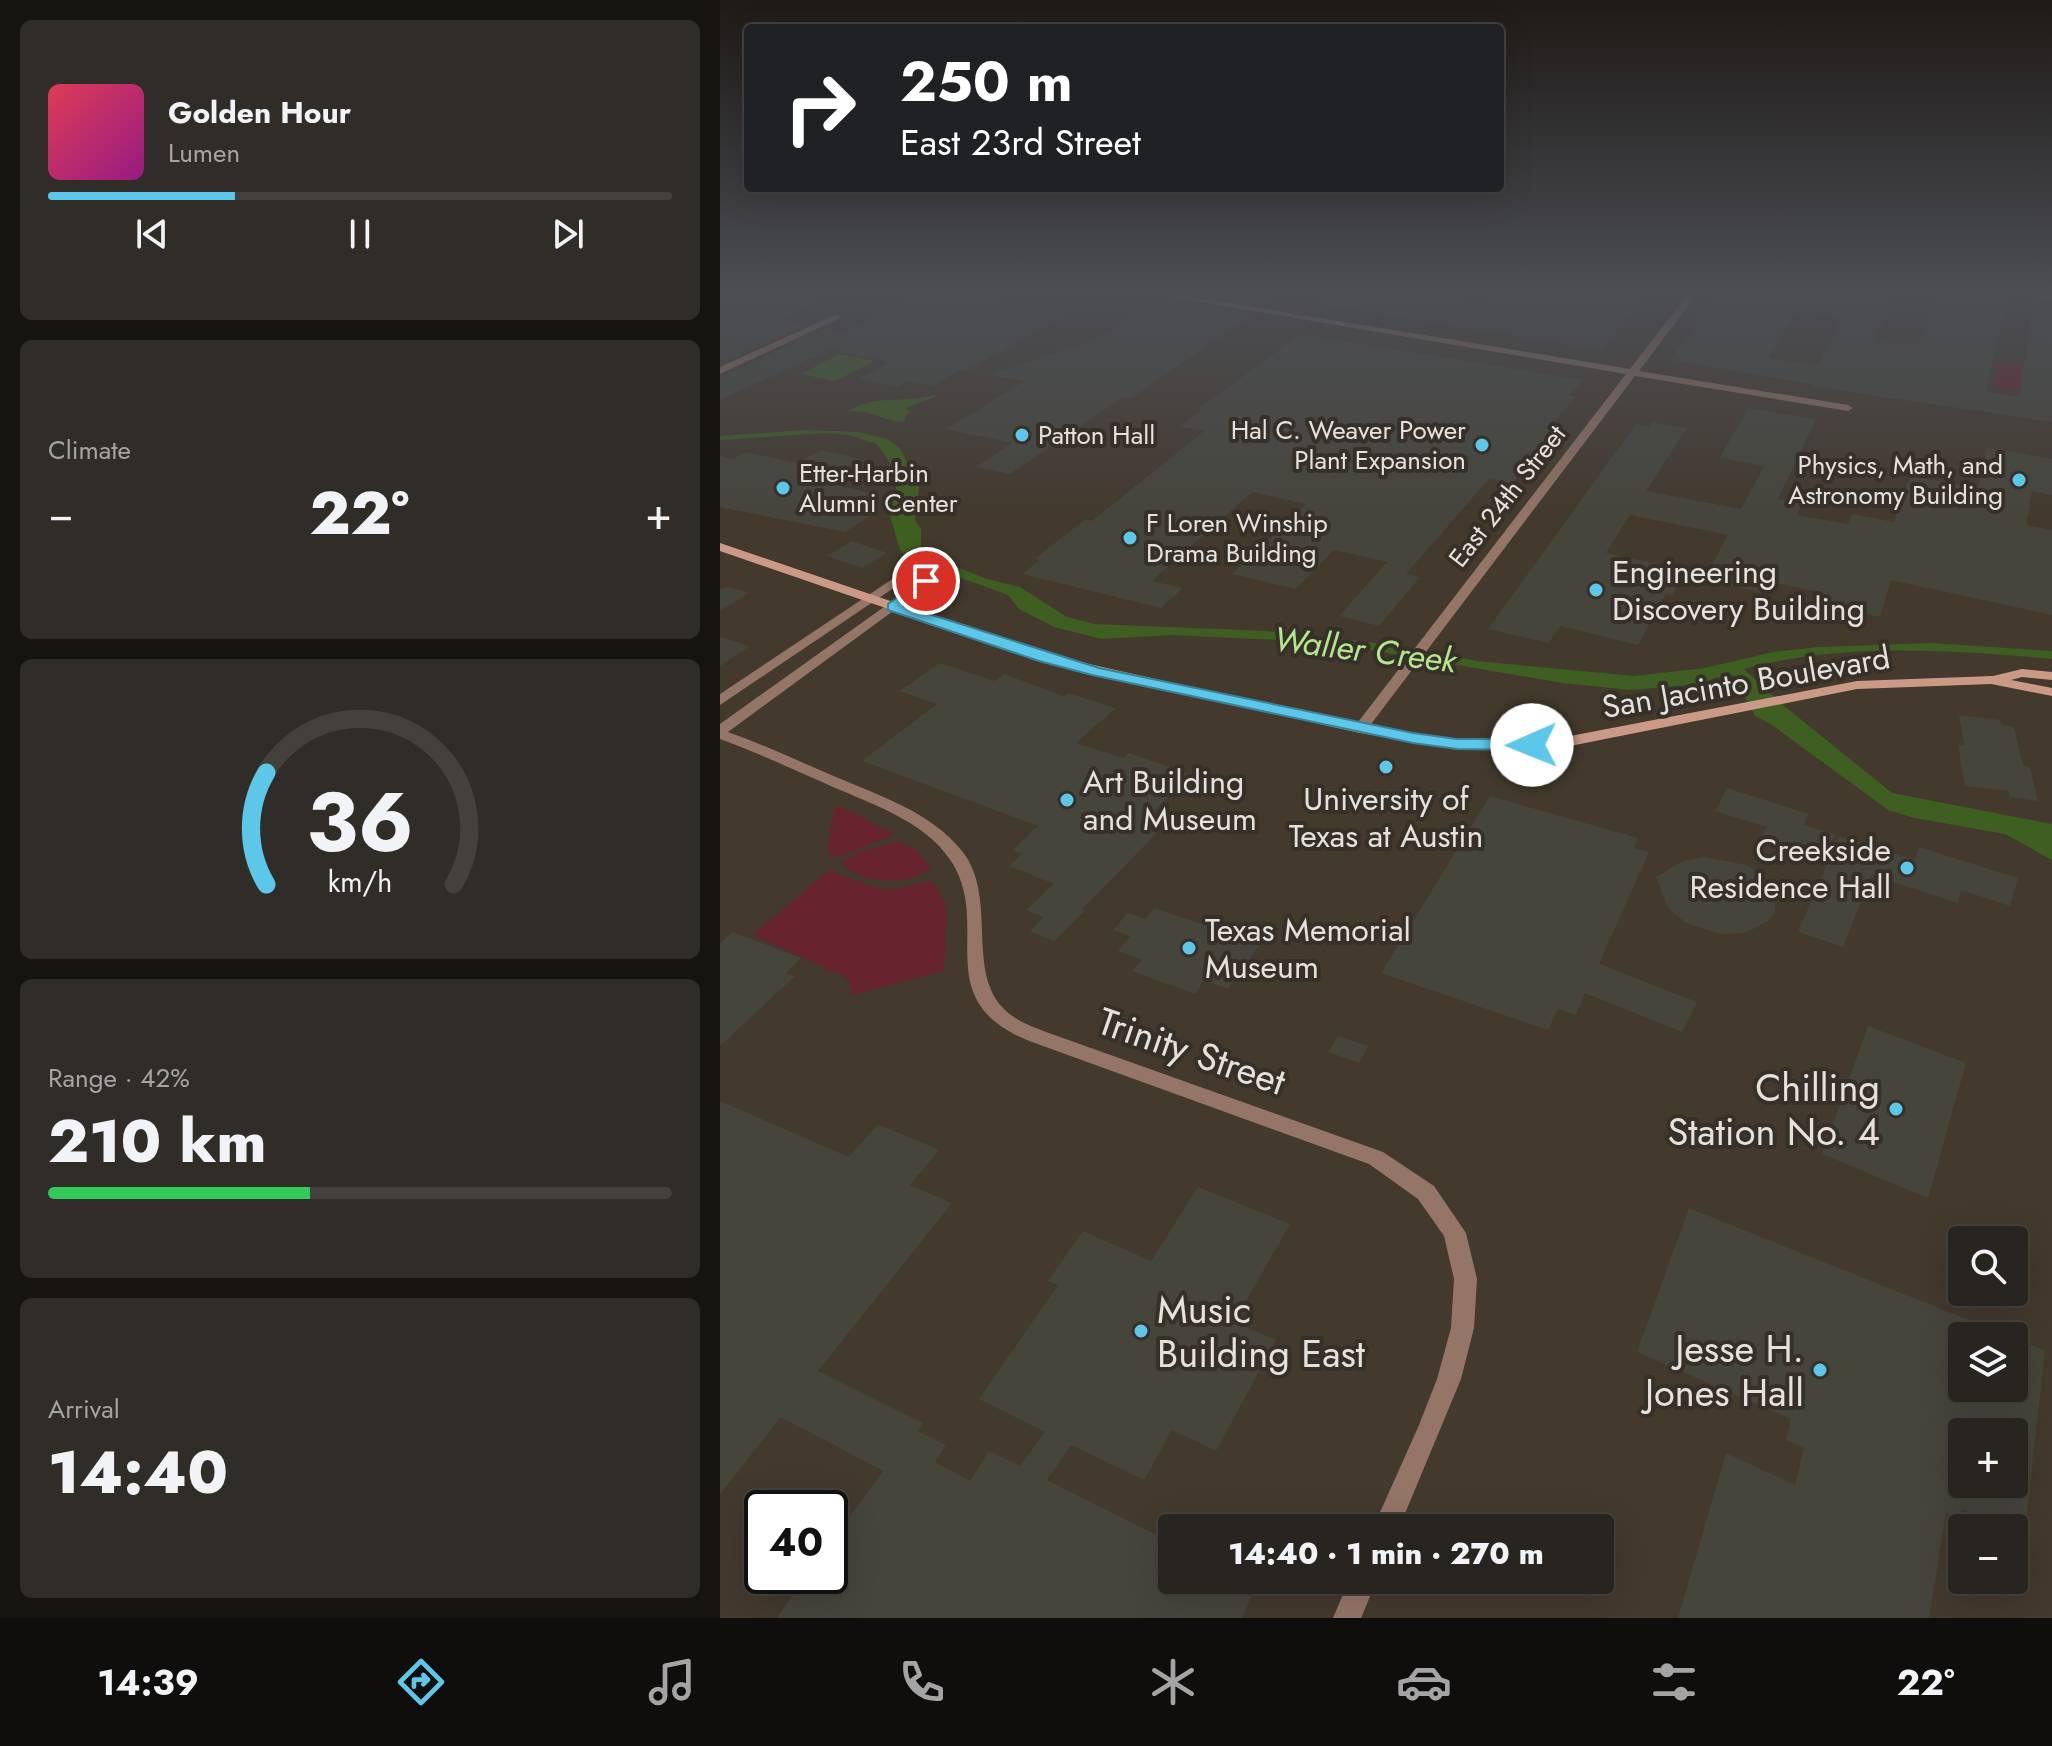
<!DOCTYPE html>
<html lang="en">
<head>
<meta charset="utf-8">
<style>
	:root { --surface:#28241f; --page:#302c28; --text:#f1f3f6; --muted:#a5a4a4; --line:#44413d; --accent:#5cc7e8 }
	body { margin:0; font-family:Jost,sans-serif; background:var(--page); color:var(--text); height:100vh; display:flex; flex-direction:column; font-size:30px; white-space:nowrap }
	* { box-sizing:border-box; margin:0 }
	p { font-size:26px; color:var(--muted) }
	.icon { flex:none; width:44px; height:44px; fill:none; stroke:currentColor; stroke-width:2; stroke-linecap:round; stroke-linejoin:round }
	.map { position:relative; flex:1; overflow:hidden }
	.panel { display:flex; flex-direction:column; gap:20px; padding:20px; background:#161411; width:720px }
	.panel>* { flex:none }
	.banner { position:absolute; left:24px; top:24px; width:760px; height:168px; border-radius:8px; box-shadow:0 8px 32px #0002,0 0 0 2px var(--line); background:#202124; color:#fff; overflow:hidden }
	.fabs { position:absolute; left:1228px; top:1226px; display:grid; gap:16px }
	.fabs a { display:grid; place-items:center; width:80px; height:80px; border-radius:8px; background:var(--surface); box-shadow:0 8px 32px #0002,0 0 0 2px var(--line); font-size:40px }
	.speed { position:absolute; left:24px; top:1490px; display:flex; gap:16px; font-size:40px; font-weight:700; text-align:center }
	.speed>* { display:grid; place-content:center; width:104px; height:104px; border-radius:50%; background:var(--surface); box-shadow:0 8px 32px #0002,0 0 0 2px var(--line); line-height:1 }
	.speed .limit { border:4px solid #111; border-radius:12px; background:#fff; color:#111 }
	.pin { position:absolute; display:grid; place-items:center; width:68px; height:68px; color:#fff; margin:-34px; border:4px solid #fff; border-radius:50%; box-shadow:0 2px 8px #0007 }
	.me { position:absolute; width:88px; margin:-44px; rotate:269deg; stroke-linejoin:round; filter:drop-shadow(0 0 6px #0008) }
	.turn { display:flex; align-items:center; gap:28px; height:168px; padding:0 24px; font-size:36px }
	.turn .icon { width:104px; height:104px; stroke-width:2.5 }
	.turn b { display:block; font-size:56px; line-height:68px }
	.big { font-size:60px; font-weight:800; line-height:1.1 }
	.panel .tile { flex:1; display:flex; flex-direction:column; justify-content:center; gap:12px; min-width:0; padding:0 28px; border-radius:12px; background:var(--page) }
	.panel .dial { align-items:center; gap:0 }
	.dial svg { height:208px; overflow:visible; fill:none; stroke:var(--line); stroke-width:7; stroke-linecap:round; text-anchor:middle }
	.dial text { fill:var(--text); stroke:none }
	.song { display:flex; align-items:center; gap:24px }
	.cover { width:96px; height:96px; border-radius:12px; background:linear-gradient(135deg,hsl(350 70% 55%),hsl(310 70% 35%)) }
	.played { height:8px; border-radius:4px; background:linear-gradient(90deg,var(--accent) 30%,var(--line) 30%) }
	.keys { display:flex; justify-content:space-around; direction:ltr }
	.heat { display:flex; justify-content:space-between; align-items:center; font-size:44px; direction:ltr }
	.charge { height:12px; border-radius:6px; background:linear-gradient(90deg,#34c759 42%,var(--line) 0) }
	.trip { position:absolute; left:438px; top:1514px; width:456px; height:80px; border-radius:8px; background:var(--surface); box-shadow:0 8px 32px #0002,0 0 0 2px var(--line); font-weight:800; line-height:80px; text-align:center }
	.menu { display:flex; height:128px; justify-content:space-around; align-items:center; background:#100e0c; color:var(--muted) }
	.menu .icon { width:56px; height:56px }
	.menu .on { color:var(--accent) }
	.menu b { font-size:36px; color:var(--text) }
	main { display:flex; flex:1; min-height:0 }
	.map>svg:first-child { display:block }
	.built { fill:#43392d; fill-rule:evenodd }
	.green { fill:#67242f }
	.water { fill:#3f5e21 }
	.building { fill:#46453c; fill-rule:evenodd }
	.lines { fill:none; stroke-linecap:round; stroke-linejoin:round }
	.street { fill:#947568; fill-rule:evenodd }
	.secondary { fill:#cb9a86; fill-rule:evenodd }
	.route { fill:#5cc7e8; stroke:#3c8197; stroke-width:2 }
	.poi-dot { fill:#5cc7e8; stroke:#363029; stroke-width:3 }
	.labels { text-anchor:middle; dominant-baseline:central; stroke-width:8; stroke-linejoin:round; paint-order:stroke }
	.far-poi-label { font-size:26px; fill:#e5e1dd; stroke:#363029; text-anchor:start }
	.far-street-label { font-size:26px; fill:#e5e1dd; stroke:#363029 }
	.poi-label { font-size:32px; fill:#e5e1dd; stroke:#363029; text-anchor:start }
	.street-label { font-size:32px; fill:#e5e1dd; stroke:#363029 }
	.water-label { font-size:34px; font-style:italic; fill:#b5e58d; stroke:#363029 }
	.near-street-label { font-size:38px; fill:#e5e1dd; stroke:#363029 }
	.near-poi-label { font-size:38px; fill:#e5e1dd; stroke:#363029; text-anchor:end }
</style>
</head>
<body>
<main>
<section class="panel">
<div class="tile">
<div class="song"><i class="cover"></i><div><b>Golden Hour</b><p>Lumen</p></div></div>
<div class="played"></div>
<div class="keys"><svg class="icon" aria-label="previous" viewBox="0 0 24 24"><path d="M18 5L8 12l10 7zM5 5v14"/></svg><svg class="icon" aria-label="pause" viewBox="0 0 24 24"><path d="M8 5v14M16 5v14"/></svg><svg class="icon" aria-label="next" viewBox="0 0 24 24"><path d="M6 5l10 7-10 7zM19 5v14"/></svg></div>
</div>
<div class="tile"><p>Climate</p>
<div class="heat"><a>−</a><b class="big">22°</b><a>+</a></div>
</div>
<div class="tile dial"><svg viewBox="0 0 100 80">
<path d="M14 69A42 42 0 1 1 86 69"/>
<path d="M14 69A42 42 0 0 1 14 26" stroke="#5cc7e8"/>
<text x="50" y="56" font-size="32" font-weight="700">36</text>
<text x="50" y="72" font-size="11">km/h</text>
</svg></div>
<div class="tile"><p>Range · 42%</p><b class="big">210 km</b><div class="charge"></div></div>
<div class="tile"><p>Arrival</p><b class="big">14:40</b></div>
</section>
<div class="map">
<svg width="1332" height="1618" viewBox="0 0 1332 1618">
	<rect width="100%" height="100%" fill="#363029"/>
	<path class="built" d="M0,294H1332V1618H0ZM1242,1240H1294V1292H1242ZM1242,1336H1294V1388H1242ZM1242,1432H1294V1484H1242ZM42,1508H110V1576H42ZM452,1528H880V1580H452ZM1242,1528H1294V1580H1242Z"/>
	<path class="green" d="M1278,362L1304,365L1300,391L1274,387Z
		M120,806L172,833L174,835L119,857L110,856L108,844L114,810Z
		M179,841L196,850L210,865L209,870C184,887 143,884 121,863L137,853Z
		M109,870L159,889H176L210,881L215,883L227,910L224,971L131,995L132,985L123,976L33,935Z"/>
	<path class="water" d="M120,354L154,361L115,381L80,374Z
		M213,395L218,396L185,408L192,413L186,414L184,422C164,421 152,410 129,411C154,394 185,404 213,395Z
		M85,430L138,432L167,439L180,448L199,486L195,520L201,529V550L217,559L267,579L300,587L347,617L374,624L548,631L665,644L757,661L914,676L985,668L1053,652L1098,647L1211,643L1332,651V659C1231,650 1123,642 1024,669L1068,709L1172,793L1332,824V860L1285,834L1194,818L1168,810L1052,725L1035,716L1013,675L994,678L984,684L909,690L843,683L603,642L452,635L382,639L334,627L299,609L288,595L191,560L180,550L170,516L177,485L172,466L157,444L130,435L103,433L0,440V436Z"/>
	<path class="building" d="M0,294H113L70,313L75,314L63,320L87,324L0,364Z
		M200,294H283L272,300L346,315L246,371L240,370L212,386L189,381L178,387L139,379L171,362L109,350L0,400V377L106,328L124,331Z
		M476,294H562L546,306Z
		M600,294H727L769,312L770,294H929L881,350L599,304Z
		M997,294H1175L1155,340L1198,346L1218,295L1254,297L1258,294L1287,298L1266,391L1299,397L1313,302L1332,304V422L1090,386L1092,384L950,360ZM1077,310L1122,316L1098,365L1048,358Z
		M468,303L534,314L410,399L403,397L290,474L256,467L292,443L226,429L305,381L268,375L373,340L426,308L467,314Z
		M582,334L863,380L850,395L856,397L828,429L836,430L792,484L769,479L686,574L700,577L659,626L619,616L667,562L614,550L576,589L512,574L586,504L532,492L432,581L463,588L441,608L302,574L320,560L314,559L366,519L372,521L484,431L460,426L482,410L477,409Z
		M1029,408L1096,419L1058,499L1082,504L1077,515L1128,524L1132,514L1174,522L1190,476L1258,488L1267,448L1332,459V495L1312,491L1306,525L1332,530V615L1171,580L1160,617L1099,604L1103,593L1048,581L1043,593L984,580L1008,535L910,515L886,553L967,570L952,595L946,594L918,645L840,626L829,643L768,629L916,424L929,427L932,422L967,428L926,491L1021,509L1044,466L999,458Z
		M101,450L145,460L106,483L151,493L141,499L151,502L144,506L160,510L125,532L0,507V456L13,459L25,452L77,463Z
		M132,541L167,553L142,568L106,556Z
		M9,587L29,593L0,611V589Z
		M0,637L30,646L0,666Z
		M220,663L274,681L284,674L344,696L348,693L396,708L356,743L403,758L409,753L471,774L419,827L437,833L361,910L365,911L334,941L310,931L324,917L306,910L334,884L289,866L302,854L292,850L318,826L142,761L217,704L179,691Z
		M1239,715L1280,720L1281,725L1294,727L1303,766L1310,767L1318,801L1290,797L1289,791L1245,786L1238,745H1244Z
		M1007,788L1089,814L1084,825L1116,835L1098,858L1040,840L1046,827L995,811Z
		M770,796L918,838L914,848L929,852L879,964L977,1002L962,1032L865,993L856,1015L838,1009L828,1030L661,973Z
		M1119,836L1195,860L1199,847L1298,878L1290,906L1241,890L1238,903L1151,875L1123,947L1078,932Z
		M984,857L1027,865L1042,876L1055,900V912L1047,922L1025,933L1000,934L966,923L949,909L936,877L963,861Z
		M434,908L540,944L508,989L484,980L475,994L412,971L422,960L398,951L410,936L393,930L408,913L425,919Z
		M13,932L81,958L66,973L75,976L0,1046V943Z
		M1148,1026L1246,1063L1208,1198L1102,1154Z
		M618,1036L648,1046L639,1063L608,1052Z
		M0,1101L129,1157L158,1124L219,1150L190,1185L232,1203L98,1371L203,1423L198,1431L226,1445L215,1462L250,1481L269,1451L300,1466L325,1432L259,1399L338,1285L328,1281L363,1231L431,1261L478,1187L570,1224L514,1322L556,1340L496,1451L452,1430L424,1480L351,1445L327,1480L452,1543V1580H527L537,1585L522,1618H57L87,1576H110V1544L163,1471L61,1417L0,1494Z
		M969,1208L1286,1335L1242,1336V1388H1294V1338L1325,1351L1304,1537L1294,1532V1528H1285L1242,1509L1240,1518L1226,1512L1209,1618H958L1006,1453L1075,1485L1084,1448L1066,1440L1071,1419L917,1352ZM1242,1432H1294V1484H1242Z"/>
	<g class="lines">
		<path class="street" d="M433,294H455L910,369L968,294H977L919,371L1128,405L1133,408L1128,411L915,376L645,732L640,733L633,729L635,726L906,374Z
			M1302,294L1332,295V301Z
			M115,315L122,317L0,374V367Z
			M186,570L192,574L190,577L0,705V694Z
			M206,577L210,578V584L8,732C45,745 80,762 116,777C160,796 211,812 242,851C278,896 246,969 283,1008C294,1020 311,1026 326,1032L663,1152L714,1186L746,1233L757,1279L754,1328L741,1379L679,1528H653L699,1425L717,1379L731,1328L734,1279L724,1236L698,1199L649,1164L312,1042C205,1001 274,927 231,861C204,819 145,802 102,782C68,767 35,752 0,739V724Z
			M629,1580H657L641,1618H613Z"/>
		<path class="secondary" d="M0,543L329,655L640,725L737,739L845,737L1137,681L1273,676L1302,669L1332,672V680L1302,677L1291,680L1332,688V696L1271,684L1137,689L845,747L737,749L640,733L320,661L0,551Z"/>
	</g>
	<linearGradient id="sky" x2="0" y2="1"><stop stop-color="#1e1a17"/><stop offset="0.56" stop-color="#4c4e54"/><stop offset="1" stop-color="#4c4e54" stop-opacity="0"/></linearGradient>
	<rect width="1332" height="521" fill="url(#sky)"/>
	<path class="route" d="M206,577L212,578V584L184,606L379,668L693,733L737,739H812L821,745L812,750L737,749L693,743L372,675L319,661L168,610V604Z"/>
	<g class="poi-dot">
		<circle cx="302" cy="435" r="8"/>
		<circle cx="762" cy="445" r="8"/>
		<circle cx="1299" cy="480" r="8"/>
		<circle cx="63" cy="488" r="8"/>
		<circle cx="410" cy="538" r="8"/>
		<circle cx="876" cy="590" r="8"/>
		<circle cx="666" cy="767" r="8"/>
		<circle cx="347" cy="800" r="8"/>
		<circle cx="1187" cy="868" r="8"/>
		<circle cx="469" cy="948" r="8"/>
		<circle cx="1176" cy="1109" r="8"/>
		<circle cx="421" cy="1331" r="8"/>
		<circle cx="1100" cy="1370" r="8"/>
	</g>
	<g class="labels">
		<g class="far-poi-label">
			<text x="746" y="430" text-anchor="end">Hal C. Weaver Power<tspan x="746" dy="30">Plant Expansion</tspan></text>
			<text x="318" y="435">Patton Hall</text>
			<text x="1283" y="465" text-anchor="end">Physics, Math, and<tspan x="1283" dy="30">Astronomy Building</tspan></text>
			<text x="79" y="473">Etter-Harbin<tspan x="79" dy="30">Alumni Center</tspan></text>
			<text x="426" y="523">F Loren Winship<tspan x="426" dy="30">Drama Building</tspan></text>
		</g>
		<g class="far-street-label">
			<text transform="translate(787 496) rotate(-52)">East 24th Street</text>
		</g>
		<g class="poi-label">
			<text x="892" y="572">Engineering<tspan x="892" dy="37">Discovery Building</tspan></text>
			<text x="363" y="782">Art Building<tspan x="363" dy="37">and Museum</tspan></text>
			<text x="666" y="799" text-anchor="middle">University of<tspan x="666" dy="37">Texas at Austin</tspan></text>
			<text x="1171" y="850" text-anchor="end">Creekside<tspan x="1171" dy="37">Residence Hall</tspan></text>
			<text x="485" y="930">Texas Memorial<tspan x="485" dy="37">Museum</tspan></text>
		</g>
		<g class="street-label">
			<text transform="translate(1026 682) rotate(-10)">San Jacinto Boulevard</text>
		</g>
		<g class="water-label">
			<text transform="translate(645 650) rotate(7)">Waller Creek</text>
		</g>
		<g class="near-street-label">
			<text transform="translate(472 1051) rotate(19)">Trinity Street</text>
		</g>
		<g class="near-poi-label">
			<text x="1160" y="1087">Chilling<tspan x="1160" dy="44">Station No. 4</tspan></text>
			<text x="437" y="1309" text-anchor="start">Music<tspan x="437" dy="44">Building East</tspan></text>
			<text x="1084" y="1348">Jesse H.<tspan x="1084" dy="44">Jones Hall</tspan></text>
		</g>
	</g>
</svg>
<div class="fabs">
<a><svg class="icon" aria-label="search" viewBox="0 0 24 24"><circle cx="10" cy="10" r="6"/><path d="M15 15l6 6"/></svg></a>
<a><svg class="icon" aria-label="layers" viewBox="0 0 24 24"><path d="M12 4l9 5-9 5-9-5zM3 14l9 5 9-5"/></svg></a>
<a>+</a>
<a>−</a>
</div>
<div class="speed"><div class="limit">40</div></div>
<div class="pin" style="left:206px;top:581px;background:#d93025"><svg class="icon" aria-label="arrive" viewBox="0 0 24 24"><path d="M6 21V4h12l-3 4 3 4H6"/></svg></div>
<svg class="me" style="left:812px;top:745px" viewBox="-20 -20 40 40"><circle r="19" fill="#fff"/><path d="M0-13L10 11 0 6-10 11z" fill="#5cc7e8"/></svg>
<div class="trip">14:40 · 1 min · 270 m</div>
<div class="banner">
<div class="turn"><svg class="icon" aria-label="right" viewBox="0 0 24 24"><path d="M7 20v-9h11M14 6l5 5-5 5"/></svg><div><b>250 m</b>East 23rd Street</div></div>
</div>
</div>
</main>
<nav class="menu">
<b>14:39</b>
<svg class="icon on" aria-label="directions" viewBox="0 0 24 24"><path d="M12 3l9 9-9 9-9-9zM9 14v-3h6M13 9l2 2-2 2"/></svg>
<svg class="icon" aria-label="music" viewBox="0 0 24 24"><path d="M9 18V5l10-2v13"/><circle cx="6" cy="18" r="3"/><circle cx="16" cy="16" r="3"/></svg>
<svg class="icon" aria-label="phone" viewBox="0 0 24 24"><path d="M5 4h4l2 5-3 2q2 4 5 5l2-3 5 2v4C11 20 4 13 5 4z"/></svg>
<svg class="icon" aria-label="climate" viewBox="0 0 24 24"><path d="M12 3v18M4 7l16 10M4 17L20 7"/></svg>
<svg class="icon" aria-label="car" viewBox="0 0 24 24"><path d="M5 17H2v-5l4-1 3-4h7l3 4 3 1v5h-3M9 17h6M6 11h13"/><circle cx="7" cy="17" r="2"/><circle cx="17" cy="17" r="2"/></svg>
<svg class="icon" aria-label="filters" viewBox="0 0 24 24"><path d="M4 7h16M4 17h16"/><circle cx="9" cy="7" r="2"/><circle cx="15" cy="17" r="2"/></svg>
<b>22°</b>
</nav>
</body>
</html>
